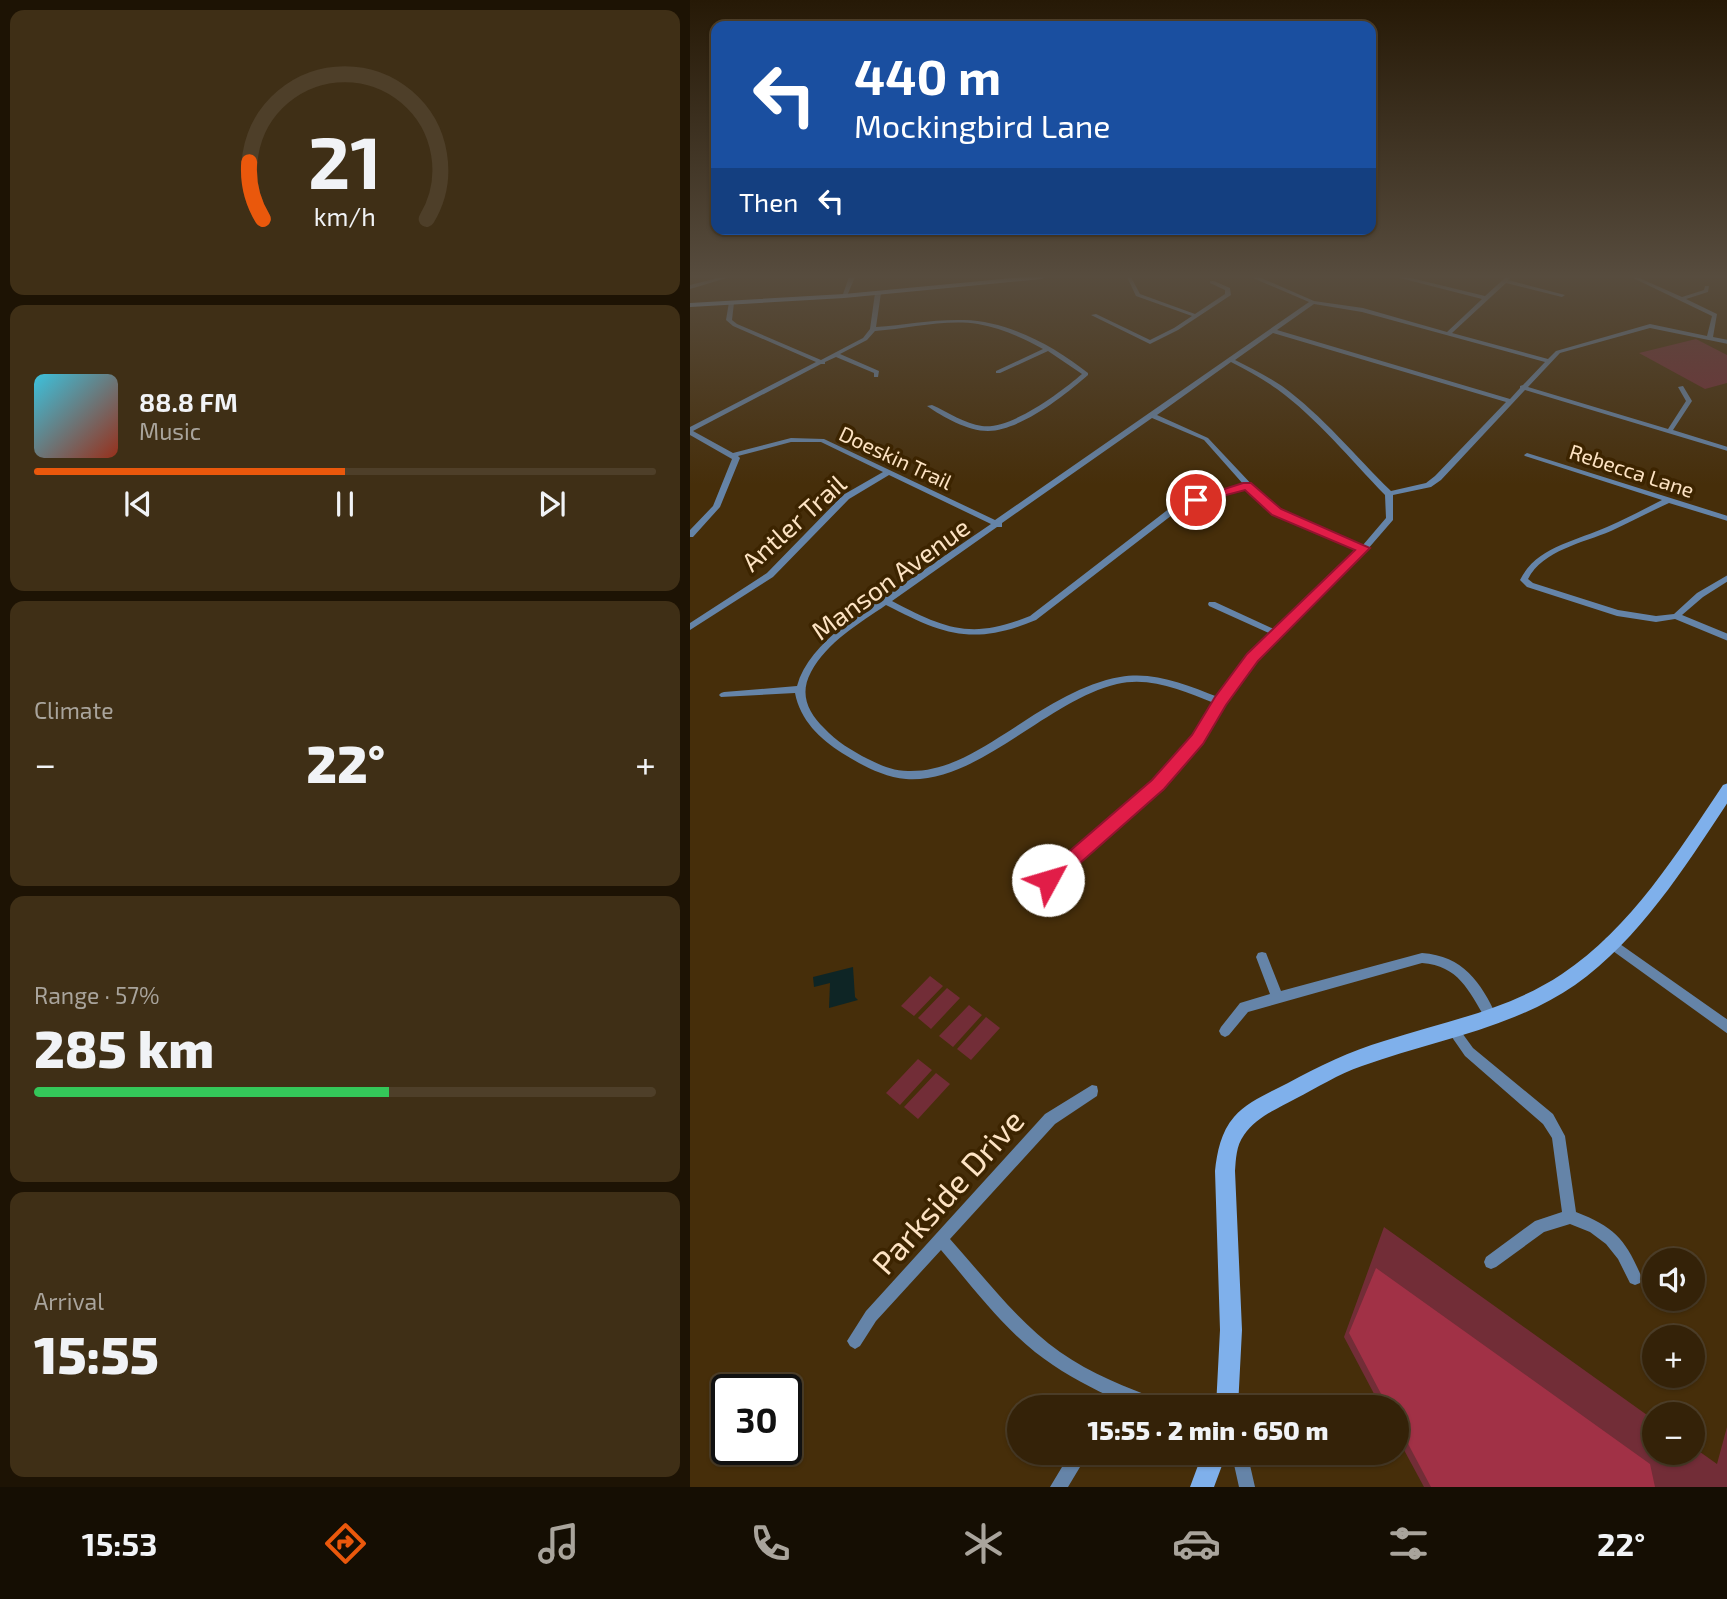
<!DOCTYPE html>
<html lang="en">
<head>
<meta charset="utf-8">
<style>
	:root { --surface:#342208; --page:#3f2f16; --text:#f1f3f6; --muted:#a9a49c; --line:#4e3f29; --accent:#ea580c }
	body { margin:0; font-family:"Exo 2",sans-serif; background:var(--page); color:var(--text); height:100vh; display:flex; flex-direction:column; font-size:26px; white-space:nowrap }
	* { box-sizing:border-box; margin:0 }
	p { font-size:23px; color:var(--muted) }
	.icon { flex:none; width:38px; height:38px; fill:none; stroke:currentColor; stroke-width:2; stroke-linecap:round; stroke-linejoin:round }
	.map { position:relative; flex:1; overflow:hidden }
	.side { display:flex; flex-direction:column; gap:10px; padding:10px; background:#1d1304; width:690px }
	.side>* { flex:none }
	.banner { position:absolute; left:21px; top:21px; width:665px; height:214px; border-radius:14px; box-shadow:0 2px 5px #0004,0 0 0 2px var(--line); background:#1a4fa0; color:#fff; overflow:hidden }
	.controls { position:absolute; left:952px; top:1248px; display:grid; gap:14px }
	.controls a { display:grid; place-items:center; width:63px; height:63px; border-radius:50%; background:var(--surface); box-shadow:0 2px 5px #0004,0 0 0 2px var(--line); font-size:35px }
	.speed { position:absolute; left:21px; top:1374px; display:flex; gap:14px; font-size:35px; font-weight:700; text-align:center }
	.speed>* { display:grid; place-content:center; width:91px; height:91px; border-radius:50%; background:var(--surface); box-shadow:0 2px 5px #0004,0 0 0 2px var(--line); line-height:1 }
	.speed .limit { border:4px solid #111; border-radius:10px; background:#fff; color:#111 }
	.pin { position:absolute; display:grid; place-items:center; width:60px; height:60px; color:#fff; margin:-30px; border:4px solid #fff; border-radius:50%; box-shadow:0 2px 7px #0007 }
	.me { position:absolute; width:77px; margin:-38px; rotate:51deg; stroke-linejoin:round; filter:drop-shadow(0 0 5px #0008) }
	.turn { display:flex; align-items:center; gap:24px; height:147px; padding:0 28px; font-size:32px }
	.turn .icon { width:91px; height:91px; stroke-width:2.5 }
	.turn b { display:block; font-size:49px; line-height:60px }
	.then { display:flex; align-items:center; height:66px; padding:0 28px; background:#0003; gap:14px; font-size:26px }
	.big { font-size:52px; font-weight:800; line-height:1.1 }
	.side .widget { flex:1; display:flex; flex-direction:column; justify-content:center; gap:10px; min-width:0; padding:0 24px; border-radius:14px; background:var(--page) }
	.side .dial { align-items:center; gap:0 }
	.dial svg { height:182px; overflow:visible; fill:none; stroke:var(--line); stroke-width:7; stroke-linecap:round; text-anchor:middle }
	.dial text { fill:var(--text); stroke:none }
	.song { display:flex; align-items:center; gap:21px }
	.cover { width:84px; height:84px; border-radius:10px; background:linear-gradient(135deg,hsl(190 70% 55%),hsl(10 70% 35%)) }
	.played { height:7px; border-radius:4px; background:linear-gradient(90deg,var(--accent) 50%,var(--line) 50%) }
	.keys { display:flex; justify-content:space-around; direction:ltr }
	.heat { display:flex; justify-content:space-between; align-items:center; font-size:38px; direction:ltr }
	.charge { height:10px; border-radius:5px; background:linear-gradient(90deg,#34c759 57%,var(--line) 0) }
	.trip { position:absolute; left:317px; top:1395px; width:402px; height:70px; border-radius:35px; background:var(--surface); box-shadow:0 2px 5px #0004,0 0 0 2px var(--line); font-weight:800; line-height:70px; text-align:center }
	.menu { display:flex; height:112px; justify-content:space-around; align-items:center; background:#150e03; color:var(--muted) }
	.menu .icon { width:49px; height:49px }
	.menu .active { color:var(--accent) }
	.menu b { font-size:32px; color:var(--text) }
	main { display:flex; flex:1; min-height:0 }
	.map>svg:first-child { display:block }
	.green { fill:#722d37 }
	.forest { fill:#a13146 }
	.water { fill:#0e2525 }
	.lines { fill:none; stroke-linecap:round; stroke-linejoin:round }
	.street { fill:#6584a8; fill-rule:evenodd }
	.secondary { fill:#7fb0eb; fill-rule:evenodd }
	.route { fill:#e11d48; stroke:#92132f; stroke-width:2 }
	.labels { text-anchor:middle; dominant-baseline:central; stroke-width:7; stroke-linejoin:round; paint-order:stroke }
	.far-street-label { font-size:21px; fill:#fde3c3; stroke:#3c2400 }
	.street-label { font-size:26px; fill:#fde3c3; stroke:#3c2400 }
	.near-street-label { font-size:32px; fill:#fde3c3; stroke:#3c2400 }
</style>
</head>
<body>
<main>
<section class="side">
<div class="widget dial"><svg viewBox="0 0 100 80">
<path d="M14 69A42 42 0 1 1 86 69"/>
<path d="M14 69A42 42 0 0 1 8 44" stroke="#ea580c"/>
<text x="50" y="56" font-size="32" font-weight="700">21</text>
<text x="50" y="72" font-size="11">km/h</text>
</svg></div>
<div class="widget">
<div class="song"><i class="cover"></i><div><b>88.8 FM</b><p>Music</p></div></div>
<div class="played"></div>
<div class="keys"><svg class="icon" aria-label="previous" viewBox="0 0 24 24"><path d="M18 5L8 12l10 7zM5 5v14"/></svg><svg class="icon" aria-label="pause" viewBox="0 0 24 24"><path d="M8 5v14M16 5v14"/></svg><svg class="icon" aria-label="next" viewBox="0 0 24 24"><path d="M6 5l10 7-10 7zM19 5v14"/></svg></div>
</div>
<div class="widget"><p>Climate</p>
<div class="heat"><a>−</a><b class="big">22°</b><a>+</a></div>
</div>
<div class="widget"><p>Range · 57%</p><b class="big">285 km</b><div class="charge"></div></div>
<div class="widget"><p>Arrival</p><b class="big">15:55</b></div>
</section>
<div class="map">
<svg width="1038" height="1487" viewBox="0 0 1038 1487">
	<rect width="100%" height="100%" fill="#462e0a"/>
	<path class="green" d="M1006,339L1037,355V383L1015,389L949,353Z
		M240,976L253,986L224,1016L211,1006Z
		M257,988L270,998L241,1029L228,1018Z
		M279,1005L292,1015L263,1047L249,1036Z
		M296,1017L310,1028L281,1060L267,1049Z
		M228,1059L242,1070L210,1105L196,1093Z
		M246,1073L260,1084L228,1119L214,1107Z
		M694,1227L964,1420V1452H1003V1447L1027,1464L1037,1427V1487H734L707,1437V1407H691L654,1337Z"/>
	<path class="forest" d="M686,1268L960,1464L965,1487H741L707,1423V1407H698L659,1333Z"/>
	<path class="water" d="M163,967L165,997L168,1000L139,1008L140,983L124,987L123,977Z"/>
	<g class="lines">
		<path class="street" d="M32,277H40L0,289V285Z
			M159,277H165L157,296L152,297Z
			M437,277H441L450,294L505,314L535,294V290L520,283V281H524L540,288L541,295L488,330L460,344L401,315L406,314L460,340L484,328L502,316L446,296Z
			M563,277H569L624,301L673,308L757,332L792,299L710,278V277H717L795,296L816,277H821L818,280L875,295L872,297L816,283L762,333L858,359L866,351L960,324L1017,336L1022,316L941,277H947L992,297L1014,290L1015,286H1019L1018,292L996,299L1027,314L1023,337L1038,340V344L960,328L870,353L838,387L978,429L996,401L988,387L993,386L1002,401L983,430L1038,447V451L835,390L751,480L741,487L703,495V520L677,550L565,660L533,703L511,743L472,788L362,883L358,885L354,883L353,880L354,877L464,782L505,737L524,703C493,691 461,676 427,684C356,701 288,784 216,779C193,777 171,765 152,753C130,739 110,720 105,693L31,697L29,695L31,693L34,692L107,686C119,641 179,608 215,583C244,563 272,544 301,524L199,475L159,499L83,577L0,630V623L77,573L153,495L193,472L131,442H101L48,456L50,458L30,507L3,537H0V530L23,506L42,459L0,435V427L126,362L43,326L36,320L39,302L44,303L42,320L47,324L131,360L173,338L180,329L185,293L188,291L191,293L186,327C215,325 244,319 274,320C318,321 364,346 398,373V375C374,396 331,430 298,431C278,431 253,417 237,406L242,405C258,412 275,424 292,426C321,430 371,392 392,374L358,351L310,373H306V371L353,349C333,338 311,328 288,324C254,319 218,329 185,331L177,340L150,354L189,371L188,377H184V373L146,357L135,362V364H131L3,431L43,453L101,438L134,439L305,520L619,302L563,278ZM624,304L672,312L855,362L833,385L830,386V388L820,399L587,330ZM583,333L816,402L745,476L736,483L701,491C665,456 633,416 592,386C577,376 561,368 545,360ZM541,362C557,370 573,379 587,389C628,419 660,459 695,495L696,518L673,545L580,504L518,438L467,415ZM462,418L514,440L554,485L503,498L480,508L340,616C282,640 255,629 202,601L307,527H312V523ZM557,488L574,508L669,549L586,630L525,602H519L518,604L519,606L581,634L559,656L528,697C496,685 465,671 430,677C389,684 350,711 316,733C286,752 255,772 218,771C203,771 190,765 178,759C162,751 146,741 134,728C118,712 109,694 121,672C137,642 170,623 196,605C254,635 283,646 346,620L486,512L509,502Z
			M837,453L1038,516V521L979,503C959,512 941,522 921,531C893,543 853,550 838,579L843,583L928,610L966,616L984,614L1007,593L1038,575V581L1013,597L992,615L1038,634V641L985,619L966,622L927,616L837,587L830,580C846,547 886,541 917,527C936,519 954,509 972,500L835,456L834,455Z
			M920,937L1038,1020V1034L916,946L914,942L916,938Z
			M572,952L576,953L591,991L732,953C773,956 791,982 807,1017L805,1021L801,1023L797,1021C779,992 770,966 732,963L558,1012L539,1035L535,1037L531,1035L529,1031L531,1027L550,1003L580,994L566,957L568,953Z
			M763,1024L767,1026L783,1048L863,1114L875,1136L886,1212C925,1227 936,1240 952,1278L950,1283L945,1285L940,1283L928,1259L916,1244L900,1232L880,1224L854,1232L806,1267L801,1269L796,1267L794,1262L796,1257L845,1221L872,1212L862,1138L853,1124L775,1056L757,1030L759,1026Z
			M402,1085L407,1086L408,1091L407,1096L365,1124L260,1239C295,1278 327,1321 370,1352C401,1374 436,1387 472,1401L474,1407H446L434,1402L430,1407H413L419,1396C393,1384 368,1370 345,1352C309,1323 281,1285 251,1250L186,1321L170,1346L165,1349L160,1346L157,1341L176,1311L355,1114Z
			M381,1452H399L378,1487H360Z
			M538,1452H557L565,1487H549L543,1460Z"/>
		<path class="secondary" d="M332,277H356L352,279L154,298L0,307V303L154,294Z
			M1038,783V802C995,867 950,939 885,985C821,1029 744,1040 672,1066C648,1074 627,1088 605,1099C587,1109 566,1117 554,1135C546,1146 546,1159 545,1171L552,1330L548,1407H526L530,1330L525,1171C527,1152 531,1132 544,1117C558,1101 579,1093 598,1083C629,1066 660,1051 694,1041C756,1021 818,1010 872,974C941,928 988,852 1033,785Z
			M513,1452H537L524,1487H500Z"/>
	</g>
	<linearGradient id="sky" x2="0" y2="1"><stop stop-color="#261906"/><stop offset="0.57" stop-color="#574c3e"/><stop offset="1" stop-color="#574c3e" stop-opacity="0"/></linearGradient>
	<rect width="1038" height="485" fill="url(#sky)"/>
	<path class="route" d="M553,483H561L591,509L680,548L568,661L536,705L513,744L474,789L364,886H352L349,880L352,875L462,780L502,735L525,697L557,654L665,550L582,515L555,490L506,503L500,500Z"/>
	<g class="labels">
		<g class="far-street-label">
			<text transform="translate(206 457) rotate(25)">Doeskin Trail</text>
			<text transform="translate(942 470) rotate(18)">Rebecca Lane</text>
		</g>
		<g class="street-label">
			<text transform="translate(103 522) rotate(-42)">Antler Trail</text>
			<text transform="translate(200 578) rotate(-36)">Manson Avenue</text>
		</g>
		<g class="near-street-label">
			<text transform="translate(257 1191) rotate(-48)">Parkside Drive</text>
		</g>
	</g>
</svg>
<div class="controls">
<a><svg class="icon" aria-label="sound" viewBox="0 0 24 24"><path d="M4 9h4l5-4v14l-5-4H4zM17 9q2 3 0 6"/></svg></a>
<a>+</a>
<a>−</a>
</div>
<div class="speed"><div class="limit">30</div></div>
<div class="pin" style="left:506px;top:500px;background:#d93025"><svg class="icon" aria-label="arrive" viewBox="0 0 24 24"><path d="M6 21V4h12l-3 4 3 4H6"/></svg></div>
<svg class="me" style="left:358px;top:880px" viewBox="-20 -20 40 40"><circle r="19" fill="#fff"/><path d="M0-13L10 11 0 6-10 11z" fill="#e11d48"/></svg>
<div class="trip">15:55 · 2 min · 650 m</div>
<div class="banner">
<div class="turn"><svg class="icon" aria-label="left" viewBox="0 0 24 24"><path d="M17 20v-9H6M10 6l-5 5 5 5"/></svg><div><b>440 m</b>Mockingbird Lane</div></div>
<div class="then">Then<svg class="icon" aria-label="left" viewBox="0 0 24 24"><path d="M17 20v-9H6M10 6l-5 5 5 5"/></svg></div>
</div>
</div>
</main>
<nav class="menu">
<b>15:53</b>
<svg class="icon active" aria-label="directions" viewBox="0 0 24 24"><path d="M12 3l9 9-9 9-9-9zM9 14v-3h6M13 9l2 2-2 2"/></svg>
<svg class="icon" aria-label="music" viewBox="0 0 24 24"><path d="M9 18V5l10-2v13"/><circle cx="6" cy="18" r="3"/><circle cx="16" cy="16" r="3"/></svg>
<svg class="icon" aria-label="phone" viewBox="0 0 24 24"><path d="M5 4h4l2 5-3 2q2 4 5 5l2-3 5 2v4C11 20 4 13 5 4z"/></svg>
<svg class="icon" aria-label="climate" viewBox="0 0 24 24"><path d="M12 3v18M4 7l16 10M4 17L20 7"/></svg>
<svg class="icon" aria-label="car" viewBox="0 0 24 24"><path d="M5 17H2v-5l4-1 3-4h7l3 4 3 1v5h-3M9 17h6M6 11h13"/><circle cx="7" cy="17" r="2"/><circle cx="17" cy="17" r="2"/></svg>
<svg class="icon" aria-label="filters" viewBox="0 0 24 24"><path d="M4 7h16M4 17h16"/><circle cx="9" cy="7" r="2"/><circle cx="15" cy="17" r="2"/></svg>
<b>22°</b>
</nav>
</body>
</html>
